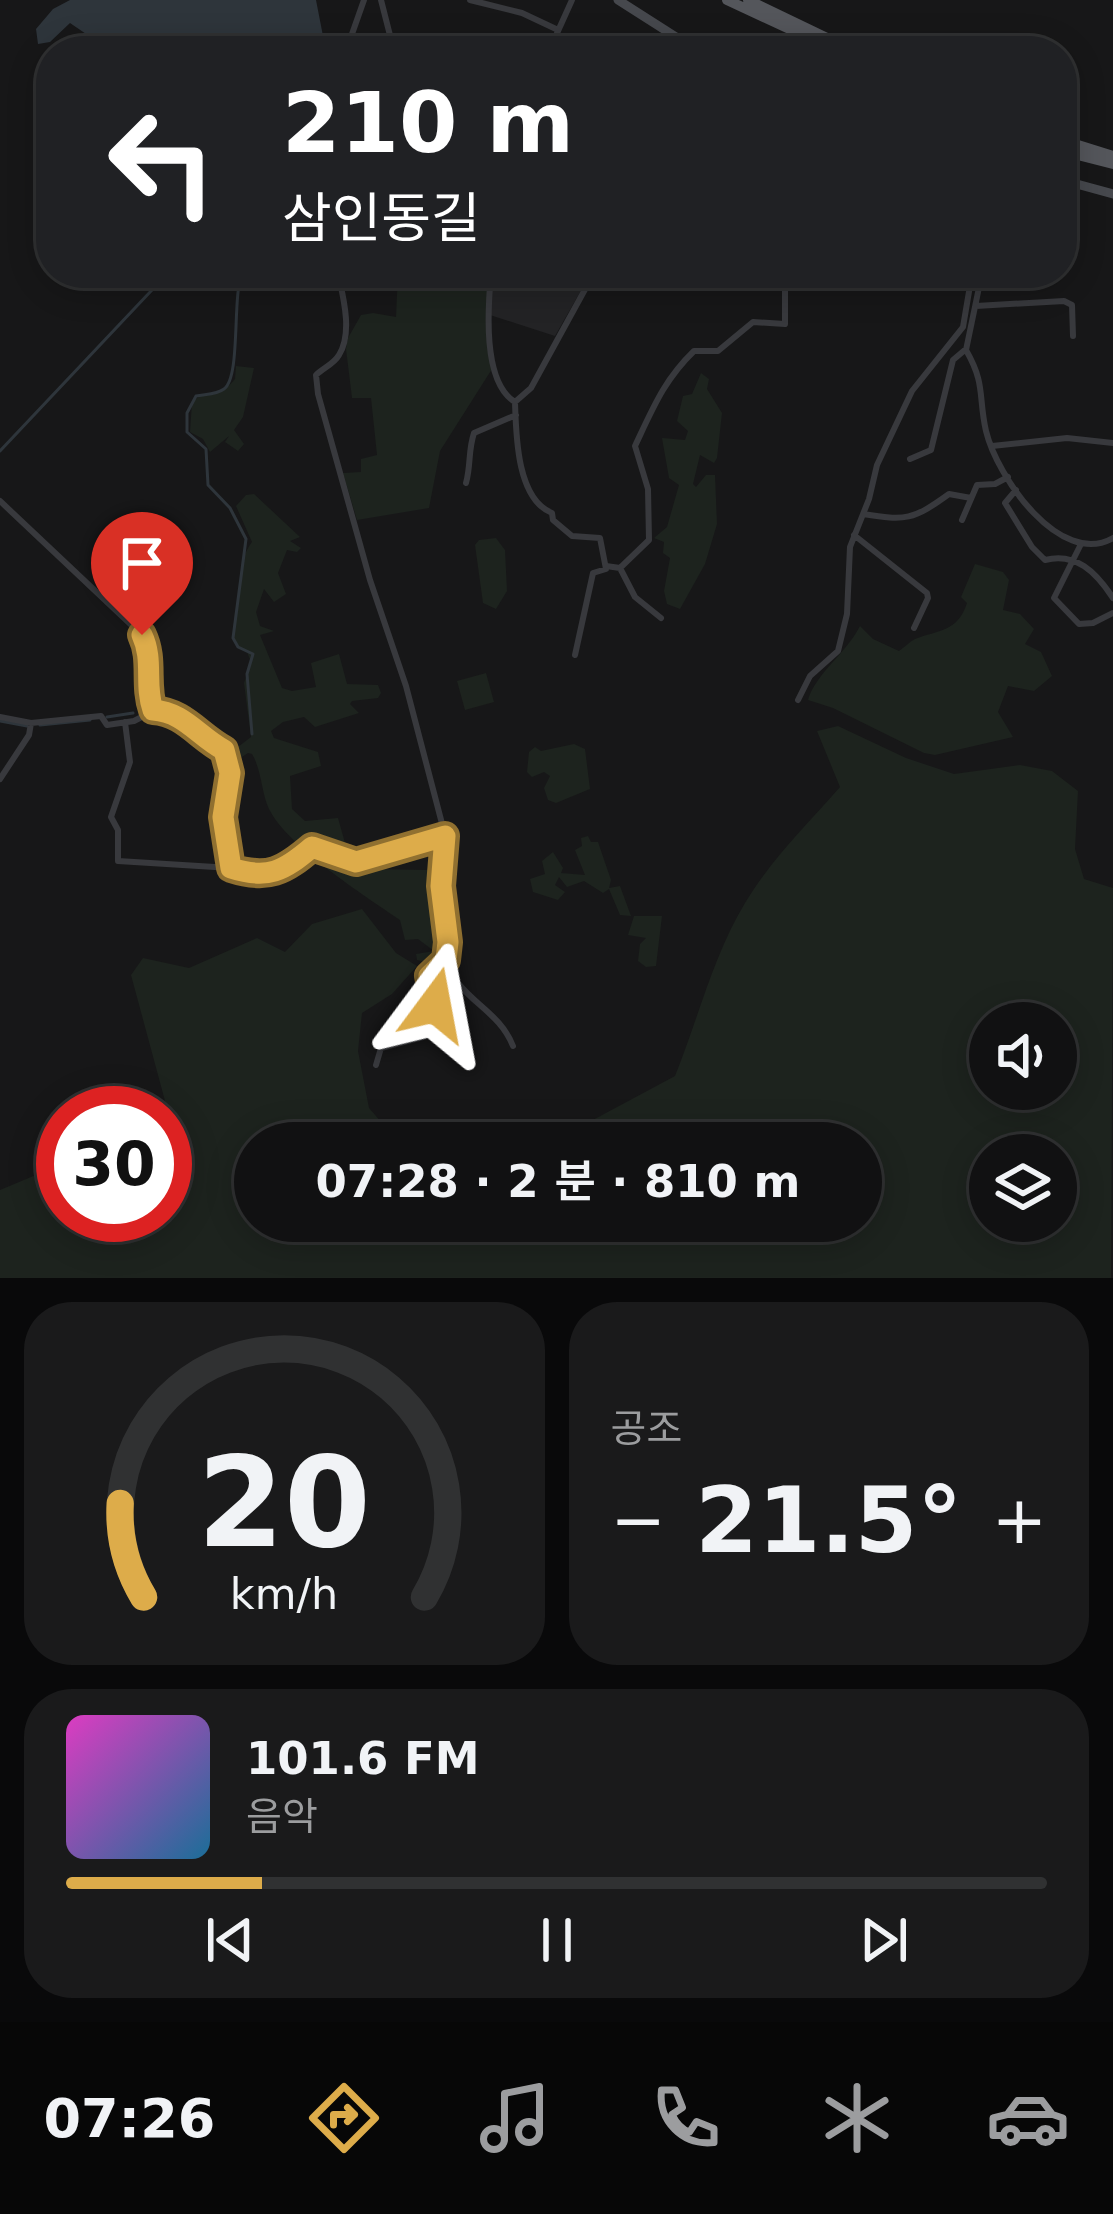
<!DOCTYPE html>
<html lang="ko">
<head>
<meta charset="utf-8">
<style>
	:root { --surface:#111112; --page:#1a1a1b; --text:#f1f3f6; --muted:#9c9d9f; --line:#303132; --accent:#ddac4a }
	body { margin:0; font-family:"DejaVu Sans","Noto Sans KR",sans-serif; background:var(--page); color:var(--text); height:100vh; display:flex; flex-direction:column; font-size:45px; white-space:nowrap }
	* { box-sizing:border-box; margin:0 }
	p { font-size:39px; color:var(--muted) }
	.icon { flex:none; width:66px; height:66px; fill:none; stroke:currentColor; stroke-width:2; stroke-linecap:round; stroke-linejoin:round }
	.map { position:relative; height:1278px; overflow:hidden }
	.sheet { display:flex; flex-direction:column; gap:24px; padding:24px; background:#09090a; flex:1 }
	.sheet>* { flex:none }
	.banner { position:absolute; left:36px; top:36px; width:1041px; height:252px; border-radius:48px; box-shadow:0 6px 30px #0003,0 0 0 3px var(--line); background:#202124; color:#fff; overflow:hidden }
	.controls { position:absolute; left:969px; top:1002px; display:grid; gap:24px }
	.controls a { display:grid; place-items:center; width:108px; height:108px; border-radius:50%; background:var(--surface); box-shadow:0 6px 30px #0003,0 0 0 3px var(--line); font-size:60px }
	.speed { position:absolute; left:36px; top:1086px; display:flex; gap:24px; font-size:60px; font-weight:700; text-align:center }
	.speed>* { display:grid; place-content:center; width:156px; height:156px; border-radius:50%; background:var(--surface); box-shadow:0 6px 30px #0003,0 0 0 3px var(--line); line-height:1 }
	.speed .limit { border:18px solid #d22; background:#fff; color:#111 }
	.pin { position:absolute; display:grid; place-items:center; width:102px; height:102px; color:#fff; margin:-123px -51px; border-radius:50% 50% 50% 0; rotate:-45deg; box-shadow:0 0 12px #0007 }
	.pin .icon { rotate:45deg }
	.me { position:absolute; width:132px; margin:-66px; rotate:13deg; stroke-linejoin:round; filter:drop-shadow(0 0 9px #0008) }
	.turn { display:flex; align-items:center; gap:42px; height:252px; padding:0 48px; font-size:54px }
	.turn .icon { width:156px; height:156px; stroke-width:2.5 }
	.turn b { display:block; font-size:84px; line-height:102px }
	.big { font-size:90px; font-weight:600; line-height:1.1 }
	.sheet .widget { flex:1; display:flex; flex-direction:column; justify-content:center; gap:18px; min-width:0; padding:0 42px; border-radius:48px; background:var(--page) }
	.sheet .dial { align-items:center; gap:0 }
	.dial svg { height:312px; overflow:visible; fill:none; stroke:var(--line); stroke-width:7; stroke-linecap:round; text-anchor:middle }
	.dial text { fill:var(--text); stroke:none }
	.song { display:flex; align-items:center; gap:36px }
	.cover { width:144px; height:144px; border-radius:18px; background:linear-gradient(135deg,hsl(310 70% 55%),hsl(200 70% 35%)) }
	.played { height:12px; border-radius:6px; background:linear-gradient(90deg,var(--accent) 20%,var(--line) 20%) }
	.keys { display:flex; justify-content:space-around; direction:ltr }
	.heat { display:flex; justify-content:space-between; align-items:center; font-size:66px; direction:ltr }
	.sheet .tiles { flex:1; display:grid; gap:24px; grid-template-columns:1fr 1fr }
	.widget:last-child { grid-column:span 2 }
	.trip { position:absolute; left:234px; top:1122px; width:648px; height:120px; border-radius:60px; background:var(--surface); box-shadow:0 6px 30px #0003,0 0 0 3px var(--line); font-weight:600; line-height:120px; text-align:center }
	.tabs { display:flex; height:192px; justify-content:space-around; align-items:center; background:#070707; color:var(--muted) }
	.tabs .icon { width:84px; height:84px }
	.tabs .active { color:var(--accent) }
	.tabs b { font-size:54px; color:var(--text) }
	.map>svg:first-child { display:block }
	.built { fill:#232325 }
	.green { fill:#1d231e; fill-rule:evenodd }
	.water { fill:#2e353b }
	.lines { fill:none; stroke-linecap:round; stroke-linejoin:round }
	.stream { stroke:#2e353b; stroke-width:3 }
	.street { stroke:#38393d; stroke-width:6 }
	.secondary { stroke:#46484d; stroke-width:9 }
	.primary { stroke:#54565b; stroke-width:10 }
	.route-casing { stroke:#907030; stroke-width:30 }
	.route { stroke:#ddac4a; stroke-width:21 }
</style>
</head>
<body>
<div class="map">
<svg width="1113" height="1278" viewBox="0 0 1113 1278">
	<rect width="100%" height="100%" fill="#171718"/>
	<path class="built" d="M492,273H591L555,336L490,315Z"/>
	<path class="green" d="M398,273H489L492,369L440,451L429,508L357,520L343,473L361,472V459L377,455L371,398H352L346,349L348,338L361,315L373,313L396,317Z
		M236,366L254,368L243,417L234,430L244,444L238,451L225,442L229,436L210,452L203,439L190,432L192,402C206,389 220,398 235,379Z
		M701,373L709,379L707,389L722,413L717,458L714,463L700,455L693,484L696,487L706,475H715L717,524L705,564L680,609L667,604L664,591L670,558L663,553L664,542L654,538L667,527L679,485L669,478L662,438L685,440L688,431L677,421L683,396L692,394Z
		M254,494L300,537L290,541L301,548L297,552L287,550L278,573L286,594L274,602L264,589L256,612L260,626L274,631L260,635L282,688L292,691L316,687L311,663L339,654L347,684L378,685L381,693L378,698L352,701L350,704L359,713L315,727L304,717L283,722L271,731L274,738L318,752L321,766L290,776L292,809L305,821L338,818L347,850L367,869L428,870L440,876L445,942L443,960L435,964L417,960L416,954L434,951L418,939L405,940L400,920C364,895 288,847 269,809C261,792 262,771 252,754L248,753L234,762L231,759L230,753L251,737L244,683L251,662L247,652L238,648C227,630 237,619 239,600C242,576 237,563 252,542L236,506L246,495Z
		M496,538L505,550L507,591L496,609L483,603L475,545L479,540Z
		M975,564L1003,572L1009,580L1003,610L1020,614L1034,629L1025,644L1041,652L1052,676L1034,691L1008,686L998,712L1013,737L935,755L924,753L833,708L808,700C816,673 845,655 860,626L873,639L899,651C905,647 909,642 915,639C938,630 958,632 967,603L961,597Z
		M486,673L494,702L465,710L457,681Z
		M838,726L906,758L954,774L1020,765L1052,771L1078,791L1075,849L1084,879L1113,888L1111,1278H0V1190L43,1172L63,1153V1215H165V1113H80L79,1102L112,1095L130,1109L168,1112L131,975L143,958L189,968L257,938L285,952L312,924L362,909L396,953L417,966L392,994L362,1013L358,1051L369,1108L389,1131L408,1129L413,1143H255V1221H861V1143H550L675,1076C698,1019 713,956 745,903C772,858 806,826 840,787L817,731ZM990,1023H1056V1089H990ZM990,1155H1056V1221H990Z
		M574,744L585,749L590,789L556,803L548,800L544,788L550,776L544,772L532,777L527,772L529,752L535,747L541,751Z
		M588,836L591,842H598L611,880L609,888L620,886L631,916L620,915L609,889L603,893L584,881L567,887L559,877L555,885L565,892L558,900L533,892L530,879L545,874L542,861L553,852L563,868L561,873L585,875L575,850L582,846L581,838Z
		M634,916H662L656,966L646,967L638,961L640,944L646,938L628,935Z"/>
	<path class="water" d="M70,0H316L323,36L317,51H143L120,40L111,51L70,23L50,42L38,44L36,29L53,9Z"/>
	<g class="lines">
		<path class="stream" d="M242,273C232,297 241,377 224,389C216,395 205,394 196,396L187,413V432L206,449L208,485L230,508L246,539L233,638L238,647L253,654L247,674L252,734
			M0,451L168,273
			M107,717L133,713
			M0,721L27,726
			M40,725L90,720"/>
		<path class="street" d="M381,0L394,51
			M470,0L522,13L556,29
			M346,51L364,0
			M549,51L572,0
			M1062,196L1066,197L1062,213
			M338,273C343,296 353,333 339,355C334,364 323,368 316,375L318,394L370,580L406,686L445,835
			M491,273C488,307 482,382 515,402L531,388L594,273
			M946,273L971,274
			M982,273L966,350C986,385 978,396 986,431C997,477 1060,568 1113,538
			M976,306L1064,301L1072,305L1073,336
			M515,402C516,436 517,499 552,513L553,520L572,536L600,538L606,569L593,573L575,655
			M992,446L1067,438L1113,443
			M910,459L931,450L953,360L966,349
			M466,483C471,465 468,451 474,433L516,415
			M1016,490L1005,503L1032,547L1045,560C1076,552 1096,572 1113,598
			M0,501L142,635C153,660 144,684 153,710
			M863,514C906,521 913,520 949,494L971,498
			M962,520L977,485L995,484L1008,477
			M854,535L927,593L928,598L914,628
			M1080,546L1054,598L1079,624L1093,623L1113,613
			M606,566L620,568L635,597L661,618
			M620,568L649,540L648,489L635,446C653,408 664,380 694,351H718L753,322L785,324V273
			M798,700L810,676L838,651L847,614L850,547L869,499L877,465L912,391L963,327L972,274
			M0,717L31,723L101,716L107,725L134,721L157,709C187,717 197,736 224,750L230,774L223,817L231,868C271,881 282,873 312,847L356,862L445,835C445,870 437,957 458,983C476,1006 501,1016 513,1046
			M125,722L130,762L111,817L118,830V861L231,868
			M0,779L29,735L31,723
			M376,1065L381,1048L438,1033L441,1027L429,975L446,960"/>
		<path class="secondary" d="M618,0L676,37L713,51
			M1062,180L1113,194"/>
		<path class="primary" d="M727,0L837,51
			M748,0L854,51
			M1062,140L1113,156
			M1062,151L1113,164"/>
	</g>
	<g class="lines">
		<defs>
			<path id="route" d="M142,635C154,660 144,684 153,710C184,712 198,736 224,750L230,773L223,817L231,868C268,880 284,871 312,847L356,862L445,836L441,886L448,942L446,960L429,976L435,1005"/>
		</defs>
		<use href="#route" class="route-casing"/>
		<use href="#route" class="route"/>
	</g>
</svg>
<div class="controls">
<a><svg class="icon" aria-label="sound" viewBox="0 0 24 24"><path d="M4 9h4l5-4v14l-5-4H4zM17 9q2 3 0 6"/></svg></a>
<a><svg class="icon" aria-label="layers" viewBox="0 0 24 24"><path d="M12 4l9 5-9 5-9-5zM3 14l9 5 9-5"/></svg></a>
</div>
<div class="speed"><div class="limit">30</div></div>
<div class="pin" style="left:142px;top:635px;background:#d93025"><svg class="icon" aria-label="arrive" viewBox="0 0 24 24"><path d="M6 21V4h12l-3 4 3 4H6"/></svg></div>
<svg class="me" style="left:435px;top:1005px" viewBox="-20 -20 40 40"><path d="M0-17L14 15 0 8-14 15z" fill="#ddac4a" stroke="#fff" stroke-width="4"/></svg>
<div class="trip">07:28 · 2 분 · 810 m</div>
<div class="banner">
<div class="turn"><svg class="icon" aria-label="left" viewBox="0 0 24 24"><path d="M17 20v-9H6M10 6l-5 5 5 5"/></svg><div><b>210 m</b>삼인동길</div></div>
</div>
</div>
<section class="sheet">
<div class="tiles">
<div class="widget dial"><svg viewBox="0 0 100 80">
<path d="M14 69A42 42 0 1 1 86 69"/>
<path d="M14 69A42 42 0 0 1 8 45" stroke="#ddac4a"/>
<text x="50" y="56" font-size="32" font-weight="700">20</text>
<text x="50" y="72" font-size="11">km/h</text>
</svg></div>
<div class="widget"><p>공조</p>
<div class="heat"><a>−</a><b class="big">21.5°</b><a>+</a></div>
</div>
<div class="widget">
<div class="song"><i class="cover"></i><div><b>101.6 FM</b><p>음악</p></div></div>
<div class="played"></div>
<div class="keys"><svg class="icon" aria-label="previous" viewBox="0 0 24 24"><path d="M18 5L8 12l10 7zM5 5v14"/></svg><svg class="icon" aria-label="pause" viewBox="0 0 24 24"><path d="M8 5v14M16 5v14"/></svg><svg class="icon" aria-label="next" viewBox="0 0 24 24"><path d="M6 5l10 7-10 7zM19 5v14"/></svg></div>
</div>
</div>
</section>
<nav class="tabs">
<b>07:26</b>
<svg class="icon active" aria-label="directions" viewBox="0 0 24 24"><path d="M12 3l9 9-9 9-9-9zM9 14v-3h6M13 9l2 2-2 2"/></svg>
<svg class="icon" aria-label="music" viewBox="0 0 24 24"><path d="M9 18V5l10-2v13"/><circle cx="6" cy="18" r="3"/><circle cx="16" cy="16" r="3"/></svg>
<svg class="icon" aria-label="phone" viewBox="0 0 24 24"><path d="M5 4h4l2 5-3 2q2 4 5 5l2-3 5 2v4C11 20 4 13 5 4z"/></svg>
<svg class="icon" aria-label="climate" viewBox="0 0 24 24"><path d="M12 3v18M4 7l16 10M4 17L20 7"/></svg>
<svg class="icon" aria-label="car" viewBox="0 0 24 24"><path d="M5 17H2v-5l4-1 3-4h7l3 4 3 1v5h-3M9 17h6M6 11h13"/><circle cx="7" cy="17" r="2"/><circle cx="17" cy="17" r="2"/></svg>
</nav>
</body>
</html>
